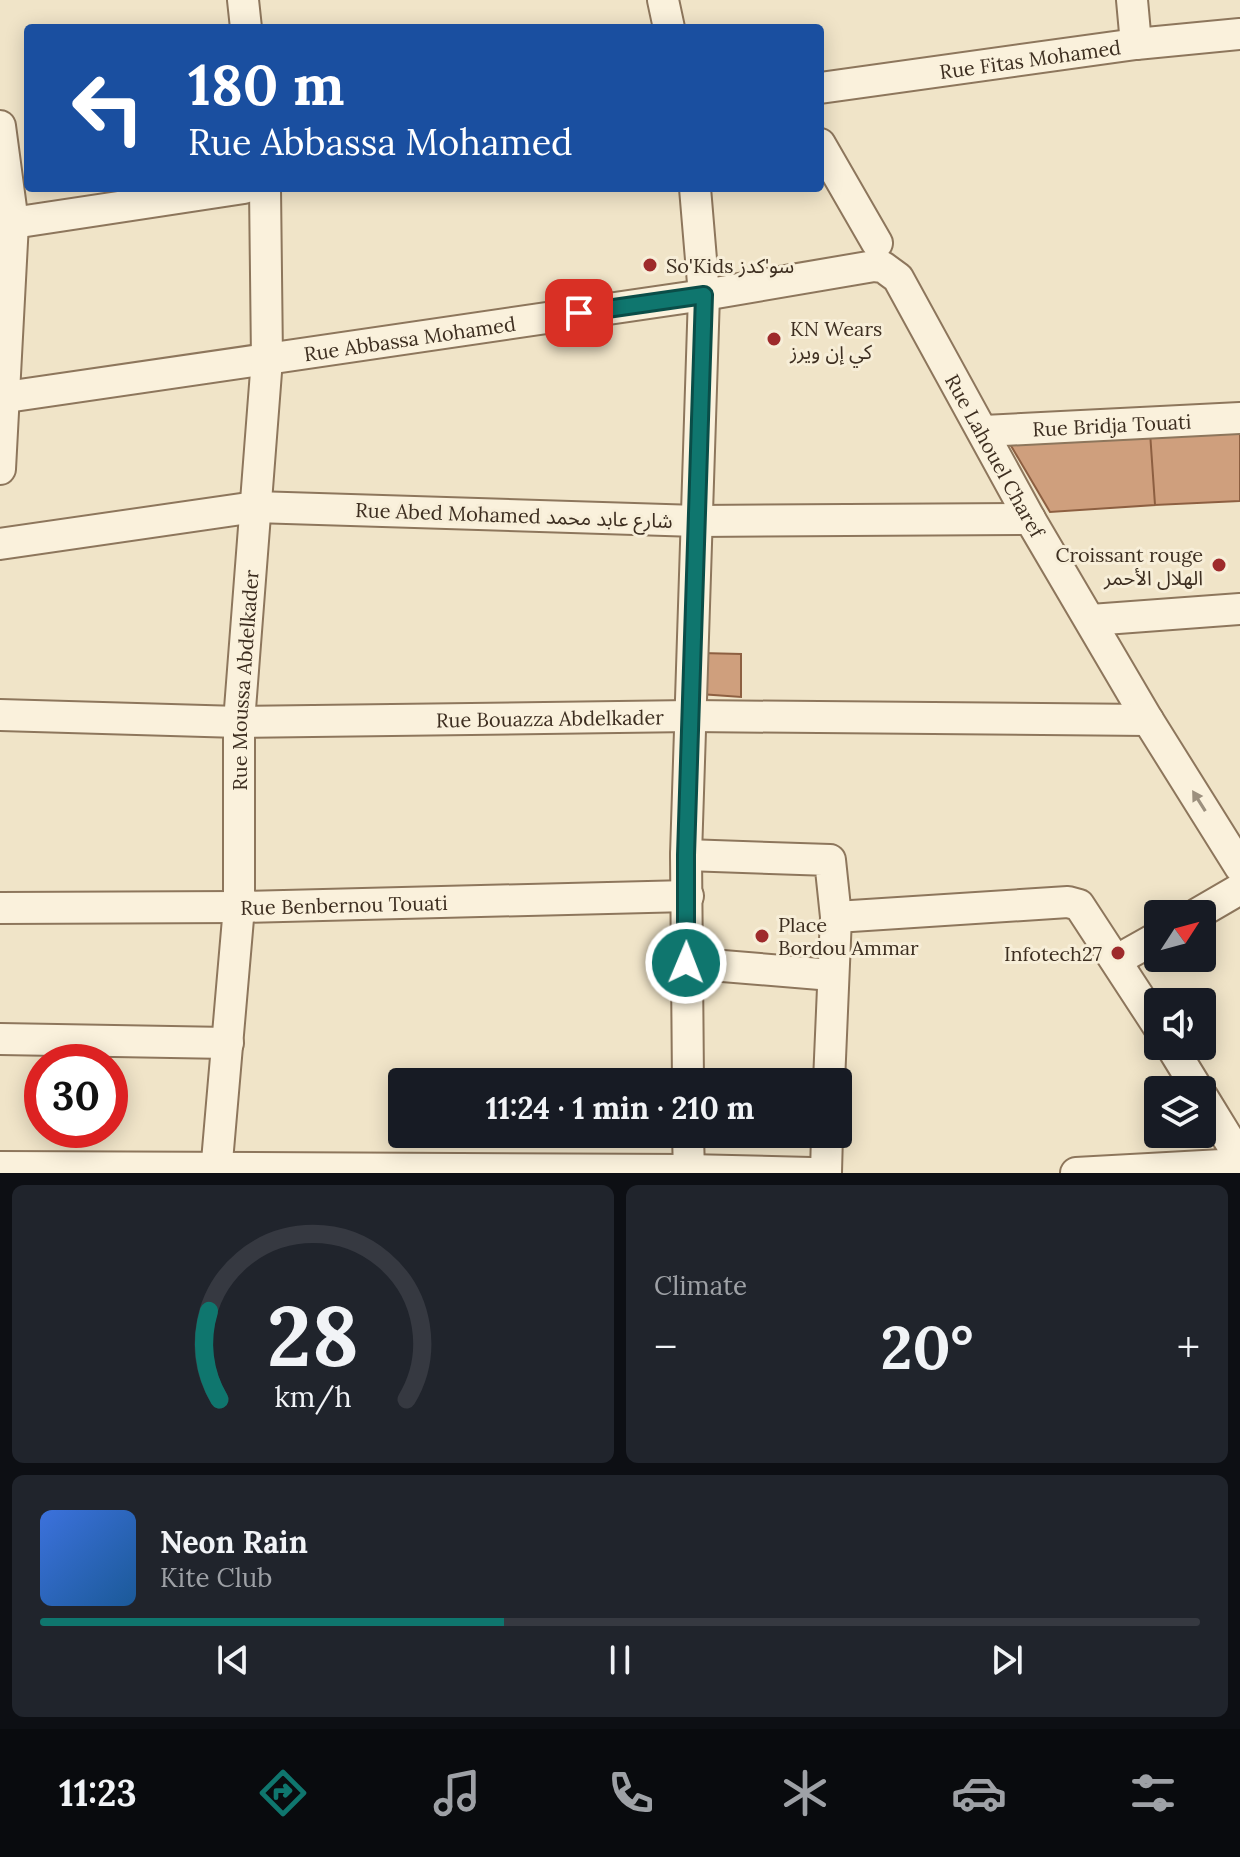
<!DOCTYPE html>
<html lang="en">
<head>
<meta charset="utf-8">
<style>
	:root { --surface:#171b24; --page:#20242c; --text:#f1f3f6; --muted:#9ea1a6; --line:#363941; --accent:#0f766e }
	body { margin:0; font-family:Lora,"Noto Sans Arabic",serif; background:var(--page); color:var(--text); height:100vh; display:flex; flex-direction:column; font-size:30px; white-space:nowrap }
	* { box-sizing:border-box; margin:0 }
	p { font-size:26px; color:var(--muted) }
	.icon { flex:none; width:44px; height:44px; fill:none; stroke:currentColor; stroke-width:2; stroke-linecap:round; stroke-linejoin:round }
	.map { position:relative; height:1173px; overflow:hidden }
	.sheet { display:flex; flex-direction:column; gap:12px; padding:12px; background:#0d0f14; flex:1 }
	.sheet>* { flex:none }
	.guide { position:absolute; left:24px; top:24px; width:800px; height:168px; border-radius:8px; box-shadow:0 4px 20px #0003; background:#1a4fa0; color:#fff; overflow:hidden }
	.needle { width:52px; rotate:54deg }
	.buttons { position:absolute; left:1144px; top:900px; display:grid; gap:16px }
	.buttons a { display:grid; place-items:center; width:72px; height:72px; border-radius:8px; background:var(--surface); box-shadow:0 4px 20px #0003; font-size:40px }
	.speed { position:absolute; left:24px; top:1044px; display:flex; gap:16px; font-size:40px; font-weight:700; text-align:center }
	.speed>* { display:grid; place-content:center; width:104px; height:104px; border-radius:50%; background:var(--surface); box-shadow:0 4px 20px #0003; line-height:1 }
	.speed .limit { border:12px solid #d22; background:#fff; color:#111 }
	.pin { position:absolute; display:grid; place-items:center; width:68px; height:68px; color:#fff; margin:-34px; border-radius:16px; box-shadow:0 4px 12px #0006 }
	.me { position:absolute; width:88px; margin:-44px; rotate:1deg; stroke-linejoin:round; filter:drop-shadow(0 0 6px #0008) }
	.turn { display:flex; align-items:center; gap:28px; height:168px; padding:0 32px; font-size:36px }
	.turn .icon { width:104px; height:104px; stroke-width:2.5 }
	.turn b { display:block; font-size:56px; line-height:68px }
	.big { font-size:60px; font-weight:800; line-height:1.1 }
	.sheet .card { flex:1; display:flex; flex-direction:column; justify-content:center; gap:12px; min-width:0; padding:0 28px; border-radius:12px; background:var(--page) }
	.sheet .dial { align-items:center; gap:0 }
	.dial svg { height:208px; overflow:visible; fill:none; stroke:var(--line); stroke-width:7; stroke-linecap:round; text-anchor:middle }
	.dial text { fill:var(--text); stroke:none }
	.song { display:flex; align-items:center; gap:24px }
	.cover { width:96px; height:96px; border-radius:12px; background:linear-gradient(135deg,hsl(220 70% 55%),hsl(210 70% 35%)) }
	.played { height:8px; border-radius:4px; background:linear-gradient(90deg,var(--accent) 40%,var(--line) 40%) }
	.keys { display:flex; justify-content:space-around; direction:ltr }
	.heat { display:flex; justify-content:space-between; align-items:center; font-size:44px; direction:ltr }
	.sheet .tiles { flex:1; display:grid; gap:12px; grid-template-columns:1fr 1fr }
	.card:last-child { grid-column:span 2 }
	.trip { position:absolute; left:388px; top:1068px; width:464px; height:80px; border-radius:8px; background:var(--surface); box-shadow:0 4px 20px #0003; font-weight:800; line-height:80px; text-align:center }
	.dock { display:flex; height:128px; justify-content:space-around; align-items:center; background:#090b0e; color:var(--muted) }
	.dock .icon { width:56px; height:56px }
	.dock .active { color:var(--accent) }
	.dock b { font-size:36px; color:var(--text) }
	.map>svg:first-child { display:block }
	.building { fill:#cf9f7d; stroke:#8d5f41; stroke-width:2 }
	.lines { fill:none; stroke-linecap:round; stroke-linejoin:round }
	.minor-casing { stroke:#8d765c; stroke-width:34 }
	.minor { stroke:#faf1dc; stroke-width:30 }
	.oneway { fill:#9c907e }
	.route-casing { stroke:#0a4d48; stroke-width:20 }
	.route { stroke:#0f766e; stroke-width:14 }
	.poi-dot { fill:#9e2a2b; stroke:#f7eed8; stroke-width:3 }
	.labels { text-anchor:middle; dominant-baseline:central; stroke-width:6; stroke-linejoin:round; paint-order:stroke }
	.street-label { font-size:20px; fill:#3d2e20; stroke:#f7eed8 }
	.poi-label { font-size:20px; fill:#3d2e20; stroke:#f7eed8; text-anchor:start }
</style>
</head>
<body>
<div class="map">
<svg width="1240" height="1173" viewBox="0 0 1240 1173">
	<rect width="100%" height="100%" fill="#f0e4c8"/>
	<path class="building" d="M1240,429V501L1155,505L1150,432Z
		M1150,432L1155,505L1050,512L1007,439Z
		M701,653L741,654V697L700,694Z"/>
	<g class="lines">
		<defs>
			<g id="minor">
				<path d="M243,0L246,28"/>
				<path d="M663,0L669,28"/>
				<path d="M1132,0L1136,44"/>
				<path id="s1" d="M820,88L1136,44L1240,34"/>
				<path d="M0,126L13,223L0,469"/>
				<path d="M820,144L877,243"/>
				<path d="M0,225L244,188"/>
				<path id="s2" d="M0,398L704,295L874,266L883,267L898,278L1030,519L1148,720L1240,867"/>
				<path id="s3" d="M984,431L1240,418"/>
				<path d="M0,544L255,507L697,521L1030,519"/>
				<path d="M1091,620L1240,609"/>
				<path id="s4" d="M0,715L239,722L691,716L1148,720"/>
				<path d="M686,855L830,860L836,917L829,1082"/>
				<path id="s5" d="M0,908L239,907L688,896"/>
				<path d="M1197,914L1240,889"/>
				<path d="M836,917L1068,902L1079,905L1158,1026"/>
				<path d="M1117,960L1158,937"/>
				<path d="M686,963L832,975"/>
				<path d="M0,1039L228,1043"/>
				<path d="M1171,1046L1198,1090"/>
				<path d="M688,1082L686,855L704,295L695,188"/>
				<path d="M1202,1096L1240,1158"/>
				<path d="M688,1134L689,1173"/>
				<path d="M0,1167L689,1170L811,1173"/>
				<path id="s6" d="M216,1173L239,907V722L267,359L265,188"/>
				<path d="M826,1173L827,1134"/>
				<path d="M1076,1173L1240,1164"/>
			</g>
		</defs>
		<use href="#minor" class="minor-casing"/>
		<use href="#minor" class="minor"/>
	</g>
	<defs><path id="oneway-solid" d="M-6-.8H1V-3.2L6.5 0L1 3.2V.8H-6Z" transform="scale(2)"/></defs>
	<use class="oneway" href="#oneway-solid" transform="translate(1199 801) rotate(-122)"/>
	<g class="lines">
		<defs>
			<path id="route" d="M579,313L704,295L686,855V963"/>
		</defs>
		<use href="#route" class="route-casing"/>
		<use href="#route" class="route"/>
	</g>
	<g class="poi-dot">
		<circle cx="650" cy="265" r="8"/>
		<circle cx="774" cy="339" r="8"/>
		<circle cx="1219" cy="565" r="8"/>
		<circle cx="762" cy="936" r="8"/>
		<circle cx="1118" cy="953" r="8"/>
	</g>
	<g class="labels">
		<g class="street-label">
			<text stroke="none"><textPath href="#s1" startOffset="212">Rue Fitas Mohamed</textPath></text>
			<text stroke="none"><textPath href="#s2" startOffset="414">Rue Abbassa Mohamed</textPath></text>
			<text stroke="none"><textPath href="#s3" startOffset="128">Rue Bridja Touati</textPath></text>
			<text stroke="none"><textPath href="#s2" startOffset="1114">Rue Lahouel Charef</textPath></text>
			<text transform="translate(514 515) rotate(2)">Rue Abed Mohamed شارع عابد محمد</text>
			<text stroke="none"><textPath href="#s6" startOffset="494">Rue Moussa Abdelkader</textPath></text>
			<text stroke="none"><textPath href="#s4" startOffset="550">Rue Bouazza Abdelkader</textPath></text>
			<text stroke="none"><textPath href="#s5" startOffset="344">Rue Benbernou Touati</textPath></text>
		</g>
		<g class="poi-label">
			<text x="666" y="265">So'Kids سو'كدز</text>
			<text x="790" y="328">KN Wears<tspan x="790" dy="23">كي إن ويرز</tspan></text>
			<text x="1203" y="554" text-anchor="end">Croissant rouge<tspan x="1203" dy="23">الهلال الأحمر</tspan></text>
			<text x="778" y="924">Place<tspan x="778" dy="23">Bordou Ammar</tspan></text>
			<text x="1102" y="953" text-anchor="end">Infotech27</text>
		</g>
	</g>
</svg>
<div class="buttons">
<a><svg class="needle" viewBox="-14 -14 28 28"><path d="M0-13l5 13h-10z" fill="#e53935"/><path d="M0 13l5-13h-10z" fill="#9ea1a6"/></svg></a>
<a><svg class="icon" aria-label="sound" viewBox="0 0 24 24"><path d="M4 9h4l5-4v14l-5-4H4zM17 9q2 3 0 6"/></svg></a>
<a><svg class="icon" aria-label="layers" viewBox="0 0 24 24"><path d="M12 4l9 5-9 5-9-5zM3 14l9 5 9-5"/></svg></a>
</div>
<div class="speed"><div class="limit">30</div></div>
<div class="pin" style="left:579px;top:313px;background:#d93025"><svg class="icon" aria-label="arrive" viewBox="0 0 24 24"><path d="M6 21V4h12l-3 4 3 4H6"/></svg></div>
<svg class="me" style="left:686px;top:963px" viewBox="-20 -20 40 40"><circle r="17" fill="#0f766e" stroke="#fff" stroke-width="3"/><path d="M0-11L8 9 0 5-8 9z" fill="#fff"/></svg>
<div class="trip">11:24 · 1 min · 210 m</div>
<div class="guide">
<div class="turn"><svg class="icon" aria-label="left" viewBox="0 0 24 24"><path d="M17 20v-9H6M10 6l-5 5 5 5"/></svg><div><b>180 m</b>Rue Abbassa Mohamed</div></div>
</div>
</div>
<section class="sheet">
<div class="tiles">
<div class="card dial"><svg viewBox="0 0 100 80">
<path d="M14 69A42 42 0 1 1 86 69"/>
<path d="M14 69A42 42 0 0 1 10 35" stroke="#0f766e"/>
<text x="50" y="56" font-size="32" font-weight="700">28</text>
<text x="50" y="72" font-size="11">km/h</text>
</svg></div>
<div class="card"><p>Climate</p>
<div class="heat"><a>−</a><b class="big">20°</b><a>+</a></div>
</div>
<div class="card">
<div class="song"><i class="cover"></i><div><b>Neon Rain</b><p>Kite Club</p></div></div>
<div class="played"></div>
<div class="keys"><svg class="icon" aria-label="previous" viewBox="0 0 24 24"><path d="M18 5L8 12l10 7zM5 5v14"/></svg><svg class="icon" aria-label="pause" viewBox="0 0 24 24"><path d="M8 5v14M16 5v14"/></svg><svg class="icon" aria-label="next" viewBox="0 0 24 24"><path d="M6 5l10 7-10 7zM19 5v14"/></svg></div>
</div>
</div>
</section>
<nav class="dock">
<b>11:23</b>
<svg class="icon active" aria-label="directions" viewBox="0 0 24 24"><path d="M12 3l9 9-9 9-9-9zM9 14v-3h6M13 9l2 2-2 2"/></svg>
<svg class="icon" aria-label="music" viewBox="0 0 24 24"><path d="M9 18V5l10-2v13"/><circle cx="6" cy="18" r="3"/><circle cx="16" cy="16" r="3"/></svg>
<svg class="icon" aria-label="phone" viewBox="0 0 24 24"><path d="M5 4h4l2 5-3 2q2 4 5 5l2-3 5 2v4C11 20 4 13 5 4z"/></svg>
<svg class="icon" aria-label="climate" viewBox="0 0 24 24"><path d="M12 3v18M4 7l16 10M4 17L20 7"/></svg>
<svg class="icon" aria-label="car" viewBox="0 0 24 24"><path d="M5 17H2v-5l4-1 3-4h7l3 4 3 1v5h-3M9 17h6M6 11h13"/><circle cx="7" cy="17" r="2"/><circle cx="17" cy="17" r="2"/></svg>
<svg class="icon" aria-label="filters" viewBox="0 0 24 24"><path d="M4 7h16M4 17h16"/><circle cx="9" cy="7" r="2"/><circle cx="15" cy="17" r="2"/></svg>
</nav>
</body>
</html>
